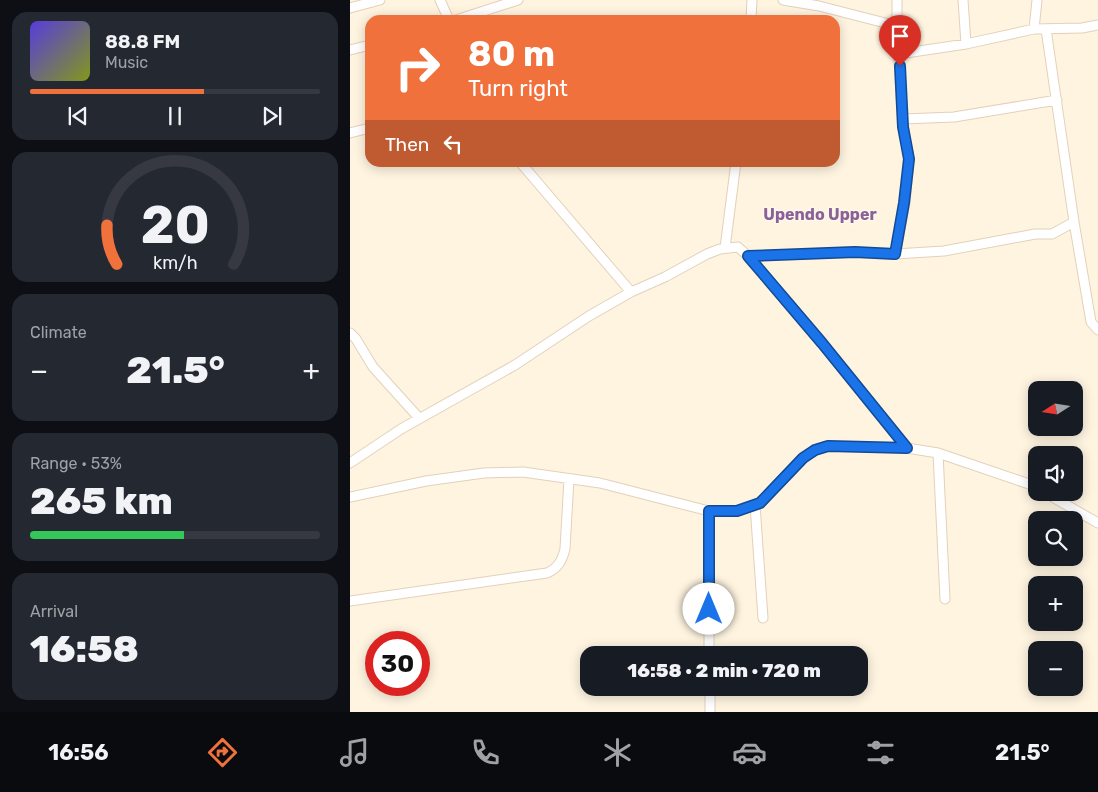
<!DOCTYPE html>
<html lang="en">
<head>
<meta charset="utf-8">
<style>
	:root { --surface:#171b24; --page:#242831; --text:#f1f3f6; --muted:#9ea1a6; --line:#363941; --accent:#f0713c }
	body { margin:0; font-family:Rubik,sans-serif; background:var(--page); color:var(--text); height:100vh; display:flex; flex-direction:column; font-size:19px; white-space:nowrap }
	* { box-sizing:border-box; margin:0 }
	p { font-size:16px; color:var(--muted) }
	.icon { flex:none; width:28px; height:28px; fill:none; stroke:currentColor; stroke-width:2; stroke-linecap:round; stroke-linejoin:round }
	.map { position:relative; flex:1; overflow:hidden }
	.details { display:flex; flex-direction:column; gap:12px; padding:12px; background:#0d0f14; width:350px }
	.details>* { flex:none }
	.top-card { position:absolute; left:15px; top:15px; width:475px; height:152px; border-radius:15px; box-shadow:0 2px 12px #0003; background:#f0713c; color:#fff; overflow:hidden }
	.needle { width:32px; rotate:258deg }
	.controls { position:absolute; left:678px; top:381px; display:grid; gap:10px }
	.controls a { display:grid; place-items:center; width:55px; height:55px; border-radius:10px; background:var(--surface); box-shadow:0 2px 12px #0003; font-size:25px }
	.speed { position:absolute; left:15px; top:631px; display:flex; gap:10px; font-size:25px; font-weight:700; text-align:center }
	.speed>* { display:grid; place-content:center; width:65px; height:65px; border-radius:50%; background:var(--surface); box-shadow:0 2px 12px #0003; line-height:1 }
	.speed .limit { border:8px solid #d22; background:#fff; color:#111 }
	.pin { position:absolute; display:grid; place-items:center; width:42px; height:42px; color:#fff; margin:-51px -21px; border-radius:50% 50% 50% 0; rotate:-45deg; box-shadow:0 0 5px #0007 }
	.pin .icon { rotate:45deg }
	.me { position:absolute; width:55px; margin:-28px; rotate:0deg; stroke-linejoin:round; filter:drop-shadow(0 0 4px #0008) }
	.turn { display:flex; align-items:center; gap:18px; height:105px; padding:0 20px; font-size:22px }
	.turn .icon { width:65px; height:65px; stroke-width:2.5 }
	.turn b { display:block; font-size:35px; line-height:42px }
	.then { display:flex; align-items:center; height:48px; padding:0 20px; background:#0003; gap:10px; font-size:19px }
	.big { font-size:38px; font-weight:800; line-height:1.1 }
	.details .tile { flex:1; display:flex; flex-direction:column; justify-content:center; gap:8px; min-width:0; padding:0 18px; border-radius:15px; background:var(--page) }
	.details .dial { align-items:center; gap:0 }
	.dial svg { height:130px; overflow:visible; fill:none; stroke:var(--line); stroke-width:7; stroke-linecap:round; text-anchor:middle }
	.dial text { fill:var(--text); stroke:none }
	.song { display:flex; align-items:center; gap:15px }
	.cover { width:60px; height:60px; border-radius:8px; background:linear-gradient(135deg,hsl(250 70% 55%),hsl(70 70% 35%)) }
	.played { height:5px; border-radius:2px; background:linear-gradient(90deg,var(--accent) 60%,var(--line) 60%) }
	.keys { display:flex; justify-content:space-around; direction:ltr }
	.heat { display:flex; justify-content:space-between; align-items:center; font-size:28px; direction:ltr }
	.charge { height:8px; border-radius:4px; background:linear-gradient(90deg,#34c759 53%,var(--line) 0) }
	.trip { position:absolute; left:230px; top:646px; width:288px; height:50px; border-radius:15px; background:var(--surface); box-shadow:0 2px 12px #0003; font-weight:800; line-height:50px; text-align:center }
	.tabs { display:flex; height:80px; justify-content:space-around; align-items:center; background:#090b0e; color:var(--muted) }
	.tabs .icon { width:35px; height:35px }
	.tabs .selected { color:var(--accent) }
	.tabs b { font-size:22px; color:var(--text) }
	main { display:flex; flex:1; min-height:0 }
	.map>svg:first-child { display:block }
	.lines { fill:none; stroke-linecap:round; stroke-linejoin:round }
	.street-casing { stroke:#e2d1bb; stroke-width:11 }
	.street { stroke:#fff; stroke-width:9 }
	.route-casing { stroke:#114b97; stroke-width:12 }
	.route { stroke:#1a73e8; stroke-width:9 }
	.labels { text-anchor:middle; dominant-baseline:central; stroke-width:4; stroke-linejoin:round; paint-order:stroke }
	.quarter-label { font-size:16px; font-weight:bold; fill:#8b619a; stroke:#fff7e7 }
</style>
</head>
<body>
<main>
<section class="details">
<div class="tile">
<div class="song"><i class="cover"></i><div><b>88.8 FM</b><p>Music</p></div></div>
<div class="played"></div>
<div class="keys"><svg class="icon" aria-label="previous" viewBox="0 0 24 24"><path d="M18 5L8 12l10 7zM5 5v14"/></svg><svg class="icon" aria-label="pause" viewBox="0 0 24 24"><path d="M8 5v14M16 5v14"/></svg><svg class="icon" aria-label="next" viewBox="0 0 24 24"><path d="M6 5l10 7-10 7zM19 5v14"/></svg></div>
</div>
<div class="tile dial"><svg viewBox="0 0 100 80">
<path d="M14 69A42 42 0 1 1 86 69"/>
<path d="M14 69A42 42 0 0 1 8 45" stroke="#f0713c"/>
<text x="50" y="56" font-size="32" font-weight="700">20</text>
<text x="50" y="72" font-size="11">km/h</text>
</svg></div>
<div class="tile"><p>Climate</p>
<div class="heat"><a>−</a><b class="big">21.5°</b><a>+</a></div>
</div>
<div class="tile"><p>Range · 53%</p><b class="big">265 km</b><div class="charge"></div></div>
<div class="tile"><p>Arrival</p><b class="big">16:58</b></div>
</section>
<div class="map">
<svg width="748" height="712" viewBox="0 0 748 712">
	<rect width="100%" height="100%" fill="#fef4e0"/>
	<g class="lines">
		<defs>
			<path id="street" d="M90,0L99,20
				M433,0L469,6L547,26
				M613,0L616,44
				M0,8L30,0
				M106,20L168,0
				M401,20L402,0
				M684,29L687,0
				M696,29L724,222L741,322L748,330
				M0,50L20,45
				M549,54L616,44L684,29L732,28L748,25
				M553,119L604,117L707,100
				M0,133L20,128
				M170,162L281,292
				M375,248L386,162
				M545,254L555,203L559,159L553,127L547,26V0
				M398,256L472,343L557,448
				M0,333L6,339L23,367L69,418
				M588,453L595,599
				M0,463L51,429L165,365L239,316L281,292L315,277L357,254L370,249L388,247L398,256L505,252L545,254L594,251L685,234H702L724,222
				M694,492L748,523
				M0,497L76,481L134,473L173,472L250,483L359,511H387L410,503L453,458L465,450L479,446L557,448L588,453L679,484L686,488
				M405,505L413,618
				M0,601L197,573C208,568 212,561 215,549L219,479
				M359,655V511
				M360,688V712"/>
		</defs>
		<use href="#street" class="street-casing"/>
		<use href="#street" class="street"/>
	</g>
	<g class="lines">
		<defs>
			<path id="route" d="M359,609V511H387L410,503L453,458L465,450L478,446L557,448L472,343L398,256L505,252L545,254L554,203L559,159L553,127L550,66"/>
		</defs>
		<use href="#route" class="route-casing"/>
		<use href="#route" class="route"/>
	</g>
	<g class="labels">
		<g class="quarter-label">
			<text x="470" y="214">Upendo Upper</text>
		</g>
	</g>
</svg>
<div class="controls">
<a><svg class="needle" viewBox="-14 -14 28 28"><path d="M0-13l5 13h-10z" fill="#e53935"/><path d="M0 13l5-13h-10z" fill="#9ea1a6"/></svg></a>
<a><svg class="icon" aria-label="sound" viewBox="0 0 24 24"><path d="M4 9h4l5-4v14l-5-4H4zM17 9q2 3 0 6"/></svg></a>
<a><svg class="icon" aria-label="search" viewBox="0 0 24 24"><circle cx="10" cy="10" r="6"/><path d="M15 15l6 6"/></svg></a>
<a>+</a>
<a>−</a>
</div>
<div class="speed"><div class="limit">30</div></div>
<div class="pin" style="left:550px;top:66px;background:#d93025"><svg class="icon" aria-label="arrive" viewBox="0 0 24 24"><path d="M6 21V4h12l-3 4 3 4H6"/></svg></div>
<svg class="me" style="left:359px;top:609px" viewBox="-20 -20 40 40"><circle r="19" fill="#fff"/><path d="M0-13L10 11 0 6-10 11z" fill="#1a73e8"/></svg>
<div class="trip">16:58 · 2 min · 720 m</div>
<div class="top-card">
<div class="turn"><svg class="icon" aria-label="right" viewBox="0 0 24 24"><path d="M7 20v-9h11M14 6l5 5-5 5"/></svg><div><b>80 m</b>Turn right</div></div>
<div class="then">Then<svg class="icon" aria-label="left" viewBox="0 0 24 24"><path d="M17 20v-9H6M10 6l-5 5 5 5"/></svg></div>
</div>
</div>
</main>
<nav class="tabs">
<b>16:56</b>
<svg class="icon selected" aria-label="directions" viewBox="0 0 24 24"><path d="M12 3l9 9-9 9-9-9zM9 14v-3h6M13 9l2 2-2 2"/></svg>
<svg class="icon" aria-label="music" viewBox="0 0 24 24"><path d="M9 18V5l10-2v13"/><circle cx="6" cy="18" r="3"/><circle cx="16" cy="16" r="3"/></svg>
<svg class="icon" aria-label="phone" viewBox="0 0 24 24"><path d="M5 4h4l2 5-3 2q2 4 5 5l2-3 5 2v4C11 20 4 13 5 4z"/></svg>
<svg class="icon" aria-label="climate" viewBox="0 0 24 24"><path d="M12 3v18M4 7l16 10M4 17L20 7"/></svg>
<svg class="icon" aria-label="car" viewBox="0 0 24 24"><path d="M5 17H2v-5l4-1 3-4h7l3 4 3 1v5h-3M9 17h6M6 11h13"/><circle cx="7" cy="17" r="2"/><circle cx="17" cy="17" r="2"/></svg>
<svg class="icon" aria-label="filters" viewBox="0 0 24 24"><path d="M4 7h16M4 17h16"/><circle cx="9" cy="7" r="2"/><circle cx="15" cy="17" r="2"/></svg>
<b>21.5°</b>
</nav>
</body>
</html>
